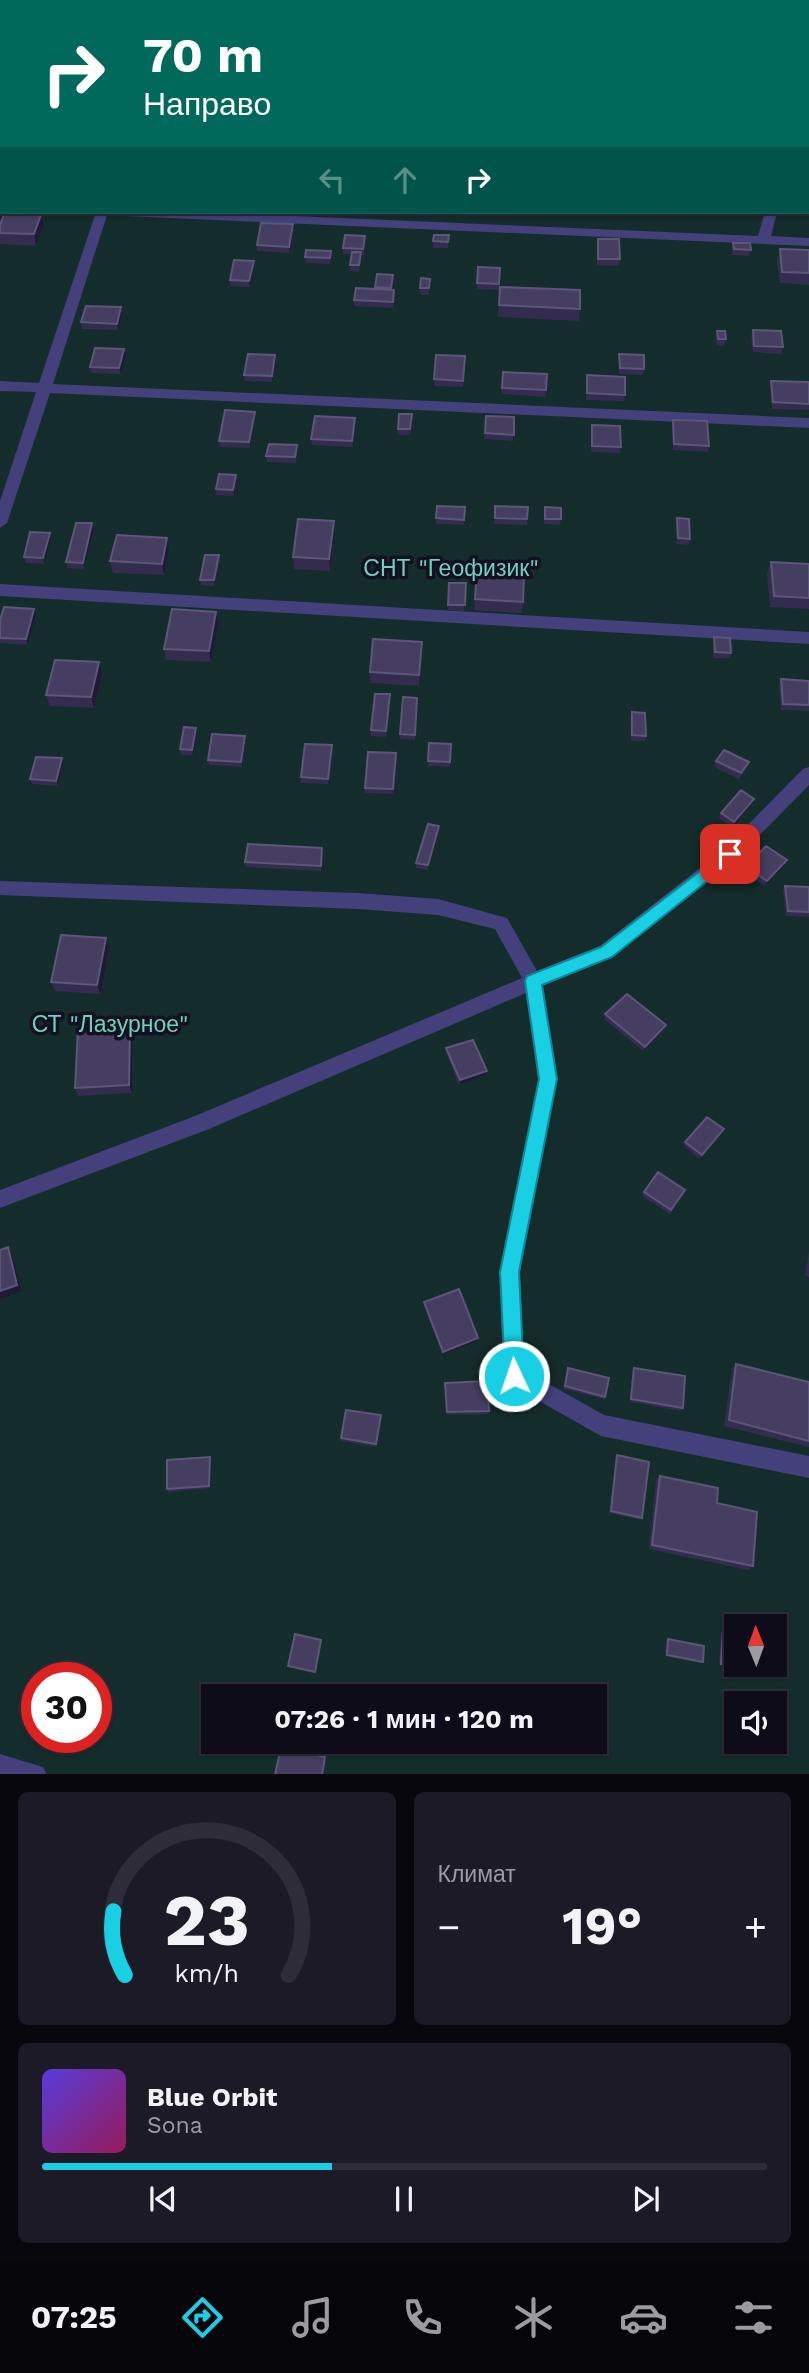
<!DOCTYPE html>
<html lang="ru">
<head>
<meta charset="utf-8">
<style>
	:root { --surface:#0f0c1a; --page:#1d1a27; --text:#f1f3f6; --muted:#9b9ba2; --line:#2f2c39; --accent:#18cfe4 }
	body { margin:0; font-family:"Work Sans",sans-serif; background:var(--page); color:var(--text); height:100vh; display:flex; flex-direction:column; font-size:26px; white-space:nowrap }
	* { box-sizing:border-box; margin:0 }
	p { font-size:23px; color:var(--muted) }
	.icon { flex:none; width:38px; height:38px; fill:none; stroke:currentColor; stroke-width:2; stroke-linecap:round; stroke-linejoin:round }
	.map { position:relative; height:1774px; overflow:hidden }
	.side { display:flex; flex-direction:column; gap:18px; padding:18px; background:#08070e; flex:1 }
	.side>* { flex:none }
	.banner { position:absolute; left:0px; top:0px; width:810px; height:214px; box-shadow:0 2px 5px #0004,0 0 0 2px var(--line); background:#00695c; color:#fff; overflow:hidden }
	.needle { width:46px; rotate:359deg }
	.buttons { position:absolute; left:724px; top:1614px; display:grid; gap:14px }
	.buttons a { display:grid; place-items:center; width:63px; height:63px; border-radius:0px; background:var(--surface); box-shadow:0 2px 5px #0004,0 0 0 2px var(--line); font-size:35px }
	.speed { position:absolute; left:21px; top:1662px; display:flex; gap:14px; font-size:35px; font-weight:700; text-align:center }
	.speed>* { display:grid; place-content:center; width:91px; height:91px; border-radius:50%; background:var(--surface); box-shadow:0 2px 5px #0004,0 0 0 2px var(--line); line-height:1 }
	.speed .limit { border:10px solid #d22; background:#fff; color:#111 }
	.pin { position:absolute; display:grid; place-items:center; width:60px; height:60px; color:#fff; margin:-30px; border-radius:14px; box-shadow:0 4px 10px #0006 }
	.me { position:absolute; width:77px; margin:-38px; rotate:357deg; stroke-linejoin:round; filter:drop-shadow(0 0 5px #0008) }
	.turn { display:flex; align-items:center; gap:24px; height:147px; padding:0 28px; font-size:32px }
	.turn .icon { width:91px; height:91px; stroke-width:2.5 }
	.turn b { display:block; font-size:49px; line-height:60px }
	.lanes { display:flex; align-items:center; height:66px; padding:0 28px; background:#0003; justify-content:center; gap:35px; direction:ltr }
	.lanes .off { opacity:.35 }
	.big { font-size:52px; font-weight:700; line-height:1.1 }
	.side .tile { flex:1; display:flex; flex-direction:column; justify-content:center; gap:10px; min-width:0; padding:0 24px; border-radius:10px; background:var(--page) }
	.side .dial { align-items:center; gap:0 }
	.dial svg { height:182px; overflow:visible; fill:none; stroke:var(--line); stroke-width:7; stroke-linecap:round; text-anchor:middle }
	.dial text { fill:var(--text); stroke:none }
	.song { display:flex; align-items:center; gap:21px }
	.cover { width:84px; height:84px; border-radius:10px; background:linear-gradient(135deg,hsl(250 70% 55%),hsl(330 70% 35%)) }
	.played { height:7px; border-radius:4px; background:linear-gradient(90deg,var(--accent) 40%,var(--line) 40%) }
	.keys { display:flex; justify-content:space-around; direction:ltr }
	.heat { display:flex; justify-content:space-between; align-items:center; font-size:38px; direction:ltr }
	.side .tiles { flex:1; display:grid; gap:18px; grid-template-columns:1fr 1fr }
	.tile:last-child { grid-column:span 2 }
	.trip { position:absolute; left:201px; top:1684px; width:406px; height:70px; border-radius:0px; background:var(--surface); box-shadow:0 2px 5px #0004,0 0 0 2px var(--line); font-weight:700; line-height:70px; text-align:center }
	.tab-bar { display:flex; height:112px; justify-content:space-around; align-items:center; background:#06050a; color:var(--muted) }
	.tab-bar .icon { width:49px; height:49px }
	.tab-bar .active { color:var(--accent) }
	.tab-bar b { font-size:32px; color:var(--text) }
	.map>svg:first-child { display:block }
	.green { fill:#142c2b; fill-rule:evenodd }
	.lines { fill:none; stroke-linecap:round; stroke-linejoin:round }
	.minor { fill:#43407c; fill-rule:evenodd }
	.wall { fill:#332c4e }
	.shaded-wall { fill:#1f1935 }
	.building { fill:#453e61; stroke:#5c5679; stroke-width:2 }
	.route { fill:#18cfe4; stroke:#108794; stroke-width:2 }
	.labels { text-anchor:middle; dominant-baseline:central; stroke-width:7; stroke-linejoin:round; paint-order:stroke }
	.park-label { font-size:23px; fill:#6ad3b9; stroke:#141022 }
</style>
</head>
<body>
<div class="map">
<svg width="809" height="1775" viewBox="0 0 809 1775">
	<rect width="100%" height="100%" fill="#141022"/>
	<path class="green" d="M0,0H809V1774L0,1775ZM2,2H808V212H2ZM737,1626H775V1664H737ZM37,1678H96V1738H37ZM214,1696H595V1741H214ZM737,1703H775V1741H737Z"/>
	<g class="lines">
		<path class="minor" d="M433,0H449L450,2H435Z
			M808,14H809V20H808Z
			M0,63H2V69H0Z
			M808,104H809V112H808Z
			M0,202H2V210H0Z
			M96,212H108L53,384L809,418V428L50,393L7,523L0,528V501L36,392L0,391V381L39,383Z
			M117,212H205L758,236L765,212H777L771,236L809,238V246L123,216Z
			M0,584L809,632V644L0,596Z
			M809,767V785L736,859L612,958L543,985L557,1079L520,1272L524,1370L604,1415L809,1456V1478L601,1436L507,1383L503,1376L500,1272L539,1079L526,993L209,1129L0,1208V1190L195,1116L522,978L495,929L438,915L358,909L0,895V881L358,893L438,899L507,918L537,971L600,946L724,849L803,769Z
			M0,1754L43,1767L47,1775H0Z"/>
	</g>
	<path class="wall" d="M222,0H263L262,2H229Z
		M739,0H787L785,2H739Z
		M427,212H476L475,216L427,213Z
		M509,212H527L525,215Z
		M665,212H695L694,215Z
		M44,224L36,246L0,244V225Z
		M293,230L290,253L257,251V245Z
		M434,235H449L448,248H433Z
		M365,236L364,255H361L359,272L350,271L351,254H343V248Z
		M598,239L620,259L619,266L597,265Z
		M733,243L751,250L749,256L732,255V249Z
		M780,249L809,250V285L780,283L777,261Z
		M305,257L331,258L330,264L306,263Z
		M254,267L250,287L230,286V280Z
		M478,267L500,268L499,290L477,289Z
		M377,274L393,281L392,290H394V296L393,308L354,306V300L375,289Z
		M421,278L430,279L429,295L420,294Z
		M500,287L580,309L579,321L498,317Z
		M121,307L122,314L118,330L82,329L81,322Z
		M753,330L783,347L781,354L753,352L751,336Z
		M717,331L726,339L724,346L717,345L716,337Z
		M619,354L644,369L643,375L619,374Z
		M126,355L121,374L91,373L90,367Z
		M436,355L465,356L463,387L434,386Z
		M276,361L272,382L245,381L244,375Z
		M503,372L547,374L546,397L502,394Z
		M587,375L625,395L624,401L586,400Z
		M771,381L809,382V410L772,409L770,387Z
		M255,412V418L250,448L220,447L219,441Z
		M486,416L514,417L513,441L484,439Z
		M412,420L410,435H398V429Z
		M673,420L709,446L708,452L673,450L672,426Z
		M355,424L352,447L312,445L311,439Z
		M592,425L621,447L620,453L591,452Z
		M297,451L296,463L267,462L266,456Z
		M236,475L237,481L234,496L216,495V489Z
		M437,506L465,507L464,525L436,524Z
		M495,506L528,507L527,525L494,524Z
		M545,507L561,519L560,525L544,524Z
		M677,518L690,539L689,545L677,544L676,524Z
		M94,529L84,569L68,568L66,562Z
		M50,533L51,539L44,564L26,563L24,557Z
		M334,533L330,571L294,569L293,557Z
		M169,549L164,575L113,573L110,561Z
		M219,561L215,586L201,585L200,580Z
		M771,562L809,564V609L770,607L767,573Z
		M477,570L523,602L522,613L474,610Z
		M449,583H466L464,611L448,610Z
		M36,614L28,645L0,643V620Z
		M218,623L211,662L166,660L164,649Z
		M714,637L731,653L730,658H713V643Z
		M422,642L419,686L370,683V672Z
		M102,673L94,708L50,706L46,695Z
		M781,679L809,685V711L781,710L779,685Z
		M390,694L386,737L371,736V730Z
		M417,698L415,740L400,739V734Z
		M632,712L646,736L645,741H631L630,717Z
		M197,734L193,755H181L180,749Z
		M246,741L242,767L209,765L208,760Z
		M429,743L451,744L450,767L428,766Z
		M332,745L328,784L301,783V777Z
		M397,758L393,794L365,793V788Z
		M716,761L747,767L739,779L714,767Z
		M63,764L58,786L32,784L30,779Z
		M752,804L733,827L719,818L721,813Z
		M439,826V831L428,870L416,868V863Z
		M322,848L321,871L246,867L245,862Z
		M787,860L785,865L765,886L745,872L746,867Z
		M785,886L809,887V917L786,916L783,891Z
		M109,947L101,994L55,991L51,982Z
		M605,1014L666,1025L664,1030L643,1051L604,1019Z
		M130,1026L133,1034L132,1093L78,1096L75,1088Z
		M446,1048L486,1075L459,1085L446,1053Z
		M724,1129L722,1133L700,1159L684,1146L685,1142Z
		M685,1190L670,1214L642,1196L644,1192Z
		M809,1252V1277L805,1276Z
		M424,1302L478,1338V1341L443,1355L424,1305Z
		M736,1364L809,1382V1447L724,1426L732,1369Z
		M568,1368L605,1397L604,1399L563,1389Z
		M634,1368L683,1408L681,1411L630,1402L632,1370Z
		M445,1386L489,1411V1414L447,1415Z
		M381,1415L376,1447L341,1441V1438Z
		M617,1455L642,1518L641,1520L609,1513L616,1458Z
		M210,1457L211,1460V1488L168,1492L167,1489Z
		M660,1476L717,1503L753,1566L748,1570L649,1549L656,1480Z
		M723,1630L766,1673L763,1674L719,1665L721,1632Z
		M668,1639L703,1662L700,1663L665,1656L666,1640Z"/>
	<path class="shaded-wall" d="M42,212L44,224L36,246L34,234Z
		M293,224V230L290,253L289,247Z
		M254,261V267L250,287L249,281Z
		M121,307L122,314L118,330L117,324Z
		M124,349L126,355L121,374L119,368Z
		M275,355L276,361L272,382V376Z
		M255,412V418L250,448L249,442Z
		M236,475L237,481L234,496L233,490Z
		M334,521V533L330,571L329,559Z
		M92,523L94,529L84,569L83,563Z
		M50,533L51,539L44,564L43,558Z
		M167,538L169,549L164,575L162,564Z
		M219,555V561L215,586L214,580Z
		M34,609L36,614L28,645L26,639Z
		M216,612L218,623L211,662L209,651Z
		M99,662L102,673L94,708L91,697Z
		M196,728L197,734L193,755L192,750Z
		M245,736L246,741L242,767L241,762Z
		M332,745V750L328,784V779Z
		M62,758L63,764L58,786L56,781Z
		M754,799L752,804L733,827L734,822Z
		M439,826V831L428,870V865Z
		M787,860L785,865L765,886L767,881Z
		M106,938L109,947L101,994L97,985Z
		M666,1025L664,1030L643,1051L645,1047Z
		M130,1026L133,1034L132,1093L129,1085Z
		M487,1071L486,1075L459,1085L460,1080Z
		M724,1129L722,1133L700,1159L702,1155Z
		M8,1247L12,1254L21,1291L0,1299V1291Z
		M478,1338V1341L443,1355V1352Z
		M210,1457L211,1460V1488L209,1486Z"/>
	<path class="building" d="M347,0H363L361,2H345Z
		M5,212H42L34,234L0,233V225Z
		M261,223L293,224L289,247L257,245Z
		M345,235L365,236L363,249L343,248Z
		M434,235H449L448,242L433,241Z
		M598,239H619L620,259H598Z
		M733,243H750L751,250L734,249Z
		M780,249L809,250V273L782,272Z
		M306,250L331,251L330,258L305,257Z
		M352,252H361L359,265H350Z
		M234,260L254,261L249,281L230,280Z
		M478,267L500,268L499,284L477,283Z
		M377,274L393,275L391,288L375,287Z
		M421,278L430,279L429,288H420Z
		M500,287L580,290V309L499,305Z
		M356,288L394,290L393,302L354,300Z
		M86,306L121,307L117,324L81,322Z
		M753,330L781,331L783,347L754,346Z
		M717,331H725L726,339H718Z
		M95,348L124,349L119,368L90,367Z
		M248,354L275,355L272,376L244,375Z
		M619,354L644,355V369L620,368Z
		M436,355L465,356L463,381L434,379Z
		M503,372L547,374L546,390L502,388Z
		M587,375L625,377V395L587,393Z
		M771,381L809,382V404L773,402Z
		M225,410L255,412L249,442L219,441Z
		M399,414H412L410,429H398Z
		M315,416L355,418L352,441L311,439Z
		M486,416L514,417V435L485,433Z
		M673,420L707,421L709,446L674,444Z
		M592,425L620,426L621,447L592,446Z
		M269,444L297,445L295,457L266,456Z
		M219,474L236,475L233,490L216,489Z
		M437,506L465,507L464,520L436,518Z
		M495,506L528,507L527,519L495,518Z
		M545,507L561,508V519H545Z
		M677,518L689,519L690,539L678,538Z
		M298,519L334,521L329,559L293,557Z
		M76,523H92L83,563L66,562Z
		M30,532L50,533L43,558L24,557Z
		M117,535L167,538L162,564L110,561Z
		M205,555H219L214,580H200Z
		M771,562L809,564V598L774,596Z
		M477,570L524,572L523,602L475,599Z
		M449,583H466L465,605H448Z
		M4,607L34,609L26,639L0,638V620Z
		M172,609L216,612L209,651L164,649Z
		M714,637L730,638L731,653L715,652Z
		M373,639L422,642L419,675L370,672Z
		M55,660L99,662L91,697L46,695Z
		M781,679L809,681V705L783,704Z
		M375,694H390L386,731L371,730Z
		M403,697L417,698L415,735L400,734Z
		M632,712L645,713L646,736L632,735Z
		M184,727L196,728L192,750L180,749Z
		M212,734L245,736L241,762L208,760Z
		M429,743L451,744L450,762L428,761Z
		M305,744L332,745L328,779L301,777Z
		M724,750L749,762L741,773L716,761Z
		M368,752L396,753L393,789L365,788Z
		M36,757L62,758L56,781L30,779Z
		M741,790L754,799L734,822L721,813Z
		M428,824L439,826L428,865L416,863Z
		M248,844L322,848L321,866L245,862Z
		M766,846L787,860L767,881L746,867Z
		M785,886L809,887V912L788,911Z
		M61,935L106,938L97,985L51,982Z
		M627,994L666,1025L645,1047L605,1014Z
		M130,1026L129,1085L75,1088L78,1029Z
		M473,1040L487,1071L460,1080L446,1048Z
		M707,1117L724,1129L702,1155L685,1142Z
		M658,1172L685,1190L671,1210L644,1192Z
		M8,1247L17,1285L0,1291V1250Z
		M459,1289L478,1338L443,1352L424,1302Z
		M736,1364L809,1382V1441L729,1420Z
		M568,1368L609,1378L605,1397L565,1386Z
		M634,1368L685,1376L683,1408L631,1399Z
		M487,1381L489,1411L447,1412L445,1383Z
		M346,1410L381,1415L376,1444L341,1438Z
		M617,1455L649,1462L642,1518L611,1511Z
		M210,1457L209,1486L167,1489V1460Z
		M660,1476L718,1488L717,1503L757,1512L753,1566L652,1545Z
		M723,1630L737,1633V1664H766V1673L721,1664Z
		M295,1634L321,1640L315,1672L288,1666Z
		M668,1639L704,1646L703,1662L667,1655Z
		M281,1747L325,1757L322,1775H275Z"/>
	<path class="route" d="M730,848L735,850L738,854L735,859L612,957L542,985L557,1079L519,1272L524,1376L521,1382L514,1385L508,1382L505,1376L500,1272L539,1079L525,981L527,976L601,947Z"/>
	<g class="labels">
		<g class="park-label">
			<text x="451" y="568">СНТ "Геофизик"</text>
			<text x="110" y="1024">СТ "Лазурное"</text>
		</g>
	</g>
</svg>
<div class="buttons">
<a><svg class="needle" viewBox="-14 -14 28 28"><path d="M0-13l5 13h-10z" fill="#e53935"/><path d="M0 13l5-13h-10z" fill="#9b9ba2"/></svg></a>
<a><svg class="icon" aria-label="sound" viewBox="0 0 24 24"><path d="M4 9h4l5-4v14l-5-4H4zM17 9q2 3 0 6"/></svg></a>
</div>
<div class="speed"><div class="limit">30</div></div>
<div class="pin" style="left:730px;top:854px;background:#d93025"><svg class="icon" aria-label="arrive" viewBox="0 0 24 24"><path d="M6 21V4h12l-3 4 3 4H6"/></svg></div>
<svg class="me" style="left:514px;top:1376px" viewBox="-20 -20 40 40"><circle r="17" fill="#18cfe4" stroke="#fff" stroke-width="3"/><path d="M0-11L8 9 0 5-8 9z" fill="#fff"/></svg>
<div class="trip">07:26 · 1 мин · 120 m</div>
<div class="banner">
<div class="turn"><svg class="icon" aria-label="right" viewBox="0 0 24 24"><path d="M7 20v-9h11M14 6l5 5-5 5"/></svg><div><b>70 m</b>Направо</div></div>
<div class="lanes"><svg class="icon off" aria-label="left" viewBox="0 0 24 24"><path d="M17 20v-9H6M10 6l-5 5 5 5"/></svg><svg class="icon off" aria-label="ahead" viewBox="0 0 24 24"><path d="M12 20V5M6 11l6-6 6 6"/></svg><svg class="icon" aria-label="right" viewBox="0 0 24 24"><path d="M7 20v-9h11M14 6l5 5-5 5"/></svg></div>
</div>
</div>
<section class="side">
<div class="tiles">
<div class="tile dial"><svg viewBox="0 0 100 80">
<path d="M14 69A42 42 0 1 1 86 69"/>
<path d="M14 69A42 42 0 0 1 9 41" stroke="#18cfe4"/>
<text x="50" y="56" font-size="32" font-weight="700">23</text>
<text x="50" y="72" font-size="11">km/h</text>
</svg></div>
<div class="tile"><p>Климат</p>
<div class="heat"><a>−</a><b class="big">19°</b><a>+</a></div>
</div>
<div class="tile">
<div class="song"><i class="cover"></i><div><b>Blue Orbit</b><p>Sona</p></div></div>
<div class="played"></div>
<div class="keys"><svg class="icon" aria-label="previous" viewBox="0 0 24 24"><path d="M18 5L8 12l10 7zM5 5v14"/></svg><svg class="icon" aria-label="pause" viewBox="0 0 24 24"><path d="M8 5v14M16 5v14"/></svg><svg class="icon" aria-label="next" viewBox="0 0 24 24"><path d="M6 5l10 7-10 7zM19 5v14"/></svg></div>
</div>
</div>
</section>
<nav class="tab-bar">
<b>07:25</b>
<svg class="icon active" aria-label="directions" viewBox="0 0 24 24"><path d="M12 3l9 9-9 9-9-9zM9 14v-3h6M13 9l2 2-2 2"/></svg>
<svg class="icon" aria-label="music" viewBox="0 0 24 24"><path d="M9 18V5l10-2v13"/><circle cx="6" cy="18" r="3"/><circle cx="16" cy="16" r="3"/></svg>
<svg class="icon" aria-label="phone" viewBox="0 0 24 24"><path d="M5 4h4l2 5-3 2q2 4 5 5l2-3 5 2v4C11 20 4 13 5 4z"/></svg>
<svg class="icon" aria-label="climate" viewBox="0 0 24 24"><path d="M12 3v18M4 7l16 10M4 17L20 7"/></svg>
<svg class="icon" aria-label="car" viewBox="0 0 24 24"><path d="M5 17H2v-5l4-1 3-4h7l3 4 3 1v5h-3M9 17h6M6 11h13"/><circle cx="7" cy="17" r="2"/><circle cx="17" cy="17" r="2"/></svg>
<svg class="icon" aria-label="filters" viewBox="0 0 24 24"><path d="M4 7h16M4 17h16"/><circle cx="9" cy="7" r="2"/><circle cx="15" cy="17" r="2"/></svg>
</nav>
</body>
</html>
